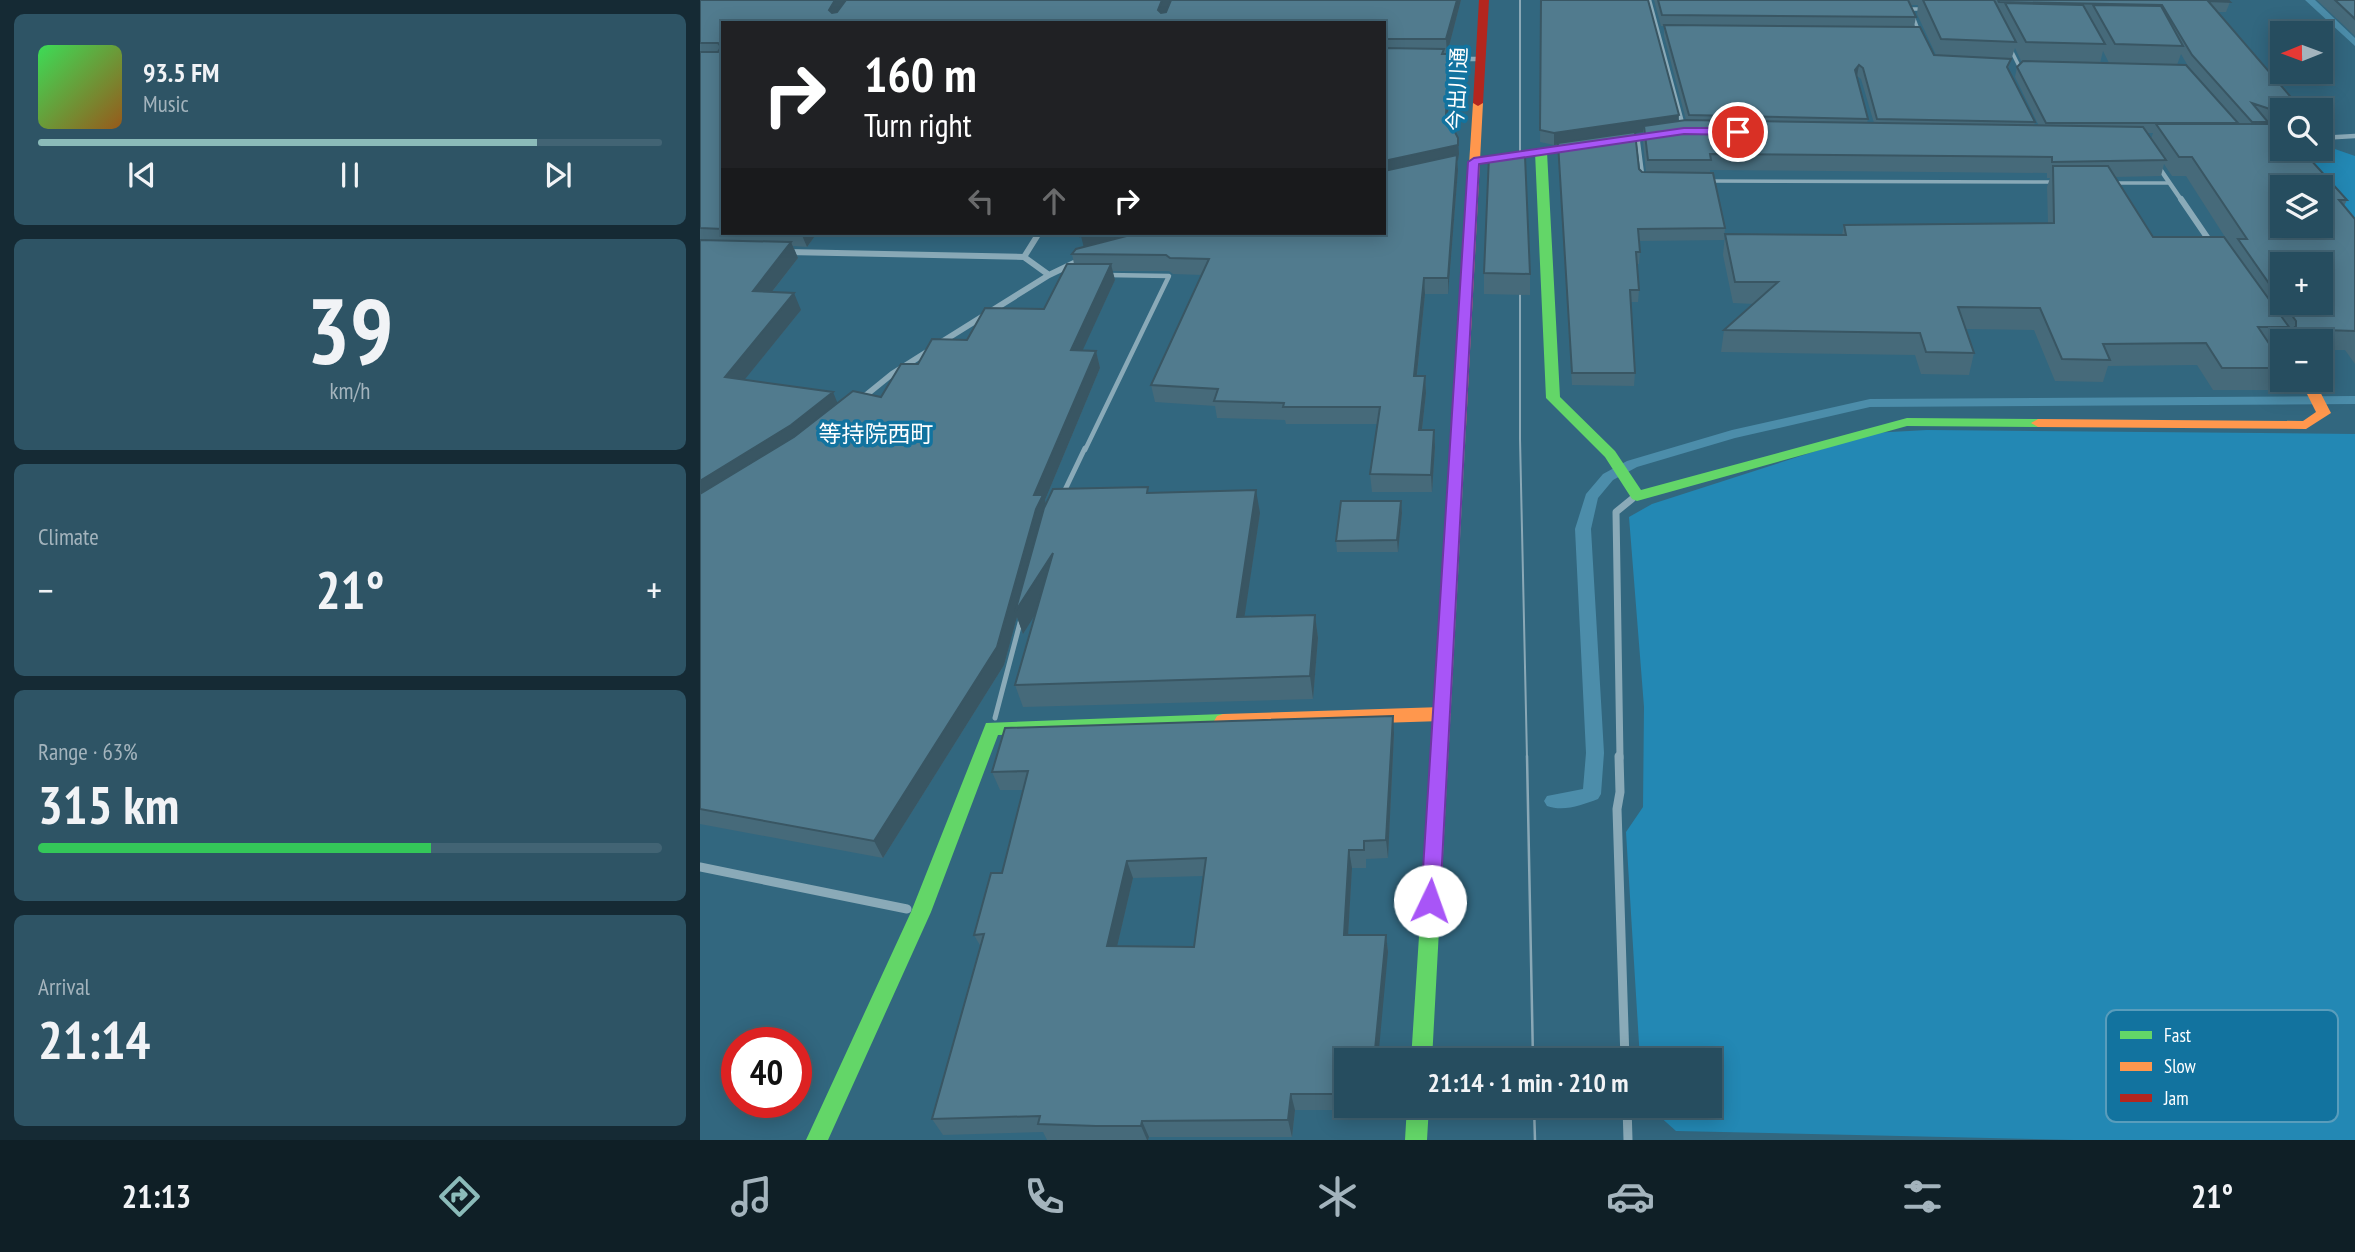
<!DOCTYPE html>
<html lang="en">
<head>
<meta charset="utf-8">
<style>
	:root { --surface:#264d5f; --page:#2e5465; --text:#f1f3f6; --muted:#a4b4bd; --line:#426474; --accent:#8bbbb9 }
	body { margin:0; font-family:"PT Sans Narrow","Noto Sans JP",sans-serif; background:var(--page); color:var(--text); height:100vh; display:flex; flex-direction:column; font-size:26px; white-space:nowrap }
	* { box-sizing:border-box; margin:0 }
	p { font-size:23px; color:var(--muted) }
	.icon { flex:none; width:38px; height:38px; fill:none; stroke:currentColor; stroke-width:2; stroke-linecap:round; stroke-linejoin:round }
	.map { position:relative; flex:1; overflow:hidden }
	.side { display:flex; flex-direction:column; gap:14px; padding:14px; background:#152a34; width:700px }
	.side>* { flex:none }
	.top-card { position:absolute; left:21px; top:21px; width:665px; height:214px; border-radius:0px; box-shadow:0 4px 18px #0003,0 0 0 2px var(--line); background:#202124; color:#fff; overflow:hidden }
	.needle { width:46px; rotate:269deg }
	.fabs { position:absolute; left:1570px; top:21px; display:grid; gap:14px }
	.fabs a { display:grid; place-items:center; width:63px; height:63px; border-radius:0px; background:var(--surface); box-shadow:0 4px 18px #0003,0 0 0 2px var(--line); font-size:35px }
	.speed { position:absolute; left:21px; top:1027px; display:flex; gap:14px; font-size:35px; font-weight:700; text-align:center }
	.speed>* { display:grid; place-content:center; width:91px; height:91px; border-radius:50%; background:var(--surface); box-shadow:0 4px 18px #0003,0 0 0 2px var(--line); line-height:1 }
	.speed .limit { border:10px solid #d22; background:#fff; color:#111 }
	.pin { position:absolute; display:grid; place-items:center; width:60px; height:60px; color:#fff; margin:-30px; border:4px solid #fff; border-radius:50%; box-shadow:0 2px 7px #0007 }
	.me { position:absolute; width:77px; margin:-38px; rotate:3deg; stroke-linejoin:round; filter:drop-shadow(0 0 5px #0008) }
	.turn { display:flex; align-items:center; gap:24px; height:147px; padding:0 28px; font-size:32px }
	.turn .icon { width:91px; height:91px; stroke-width:2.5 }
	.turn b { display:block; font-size:49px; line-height:60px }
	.lanes { display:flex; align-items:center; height:66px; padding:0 28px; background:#0003; justify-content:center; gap:35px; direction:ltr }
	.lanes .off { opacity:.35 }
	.big { font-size:52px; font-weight:700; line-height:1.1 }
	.side .card { flex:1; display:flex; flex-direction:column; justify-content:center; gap:10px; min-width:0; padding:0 24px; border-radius:10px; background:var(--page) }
	.side .dial { align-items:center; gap:0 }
	.dial b { font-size:91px; line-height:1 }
	.song { display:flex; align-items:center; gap:21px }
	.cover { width:84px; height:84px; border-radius:10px; background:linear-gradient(135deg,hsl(130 70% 55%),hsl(30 70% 35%)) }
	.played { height:7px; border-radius:4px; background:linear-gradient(90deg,var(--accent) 80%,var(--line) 80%) }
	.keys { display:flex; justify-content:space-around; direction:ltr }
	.heat { display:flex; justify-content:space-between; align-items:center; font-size:38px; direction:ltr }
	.charge { height:10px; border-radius:5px; background:linear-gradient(90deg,#34c759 63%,var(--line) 0) }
	.trip { position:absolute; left:634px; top:1048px; width:388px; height:70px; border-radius:0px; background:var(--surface); box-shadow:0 4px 18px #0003,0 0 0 2px var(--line); font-weight:700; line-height:70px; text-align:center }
	.tab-bar { display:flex; height:112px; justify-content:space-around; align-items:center; background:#0f1f26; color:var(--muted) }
	.tab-bar .icon { width:49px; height:49px }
	.tab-bar .on { color:var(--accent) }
	.tab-bar b { font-size:32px; color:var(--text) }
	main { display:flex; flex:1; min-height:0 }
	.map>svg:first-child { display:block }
	.green { fill:#2388b4 }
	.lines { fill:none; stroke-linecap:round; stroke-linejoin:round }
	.stream { fill:#4c8daa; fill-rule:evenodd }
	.lane-far2 { stroke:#8aaab8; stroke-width:3.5 }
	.lane-far1 { stroke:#8aaab8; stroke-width:4.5 }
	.lane { stroke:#8aaab8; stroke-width:5 }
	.street-far3 { stroke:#8aaab8; stroke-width:4.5 }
	.street-far2 { stroke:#8aaab8; stroke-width:6 }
	.street-far1 { stroke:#8aaab8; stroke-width:7 }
	.street { stroke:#8aaab8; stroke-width:9 }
	.fast { fill:#63d668; fill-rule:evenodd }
	.slow { fill:#ff974d; fill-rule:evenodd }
	.jam { fill:#b3261e; fill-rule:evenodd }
	.tram-far1 { stroke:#8aa8b6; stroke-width:2 }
	.tram { stroke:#8aa8b6; stroke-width:2.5 }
	.wall { fill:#466a7a; fill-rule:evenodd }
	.shaded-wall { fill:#395663 }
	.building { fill:#517b8e; stroke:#395663; stroke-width:2; fill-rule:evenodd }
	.route { fill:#a855f7; stroke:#6d37a1; stroke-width:2 }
	.labels { text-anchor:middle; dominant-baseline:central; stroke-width:7; stroke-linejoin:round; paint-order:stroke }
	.street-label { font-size:21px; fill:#fff; stroke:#12739f }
	.neighbourhood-label { font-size:23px; fill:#fff; stroke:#12739f }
	.key { fill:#12739f; stroke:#599dbc; stroke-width:2 }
	.key-label { font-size:19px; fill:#fff }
</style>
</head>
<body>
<main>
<section class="side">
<div class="card">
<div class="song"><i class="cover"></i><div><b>93.5 FM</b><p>Music</p></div></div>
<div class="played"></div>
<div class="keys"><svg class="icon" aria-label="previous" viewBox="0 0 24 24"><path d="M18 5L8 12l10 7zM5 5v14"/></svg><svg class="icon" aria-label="pause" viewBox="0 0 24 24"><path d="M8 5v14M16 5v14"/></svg><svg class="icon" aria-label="next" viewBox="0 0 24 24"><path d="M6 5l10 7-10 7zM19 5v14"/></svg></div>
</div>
<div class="card dial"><b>39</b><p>km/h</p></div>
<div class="card"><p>Climate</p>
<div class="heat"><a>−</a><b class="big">21°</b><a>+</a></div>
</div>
<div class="card"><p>Range · 63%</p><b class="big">315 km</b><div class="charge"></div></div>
<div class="card"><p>Arrival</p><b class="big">21:14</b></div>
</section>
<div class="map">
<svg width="1655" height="1140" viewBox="0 0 1655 1140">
	<rect width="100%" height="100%" fill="#32677f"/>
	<path class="green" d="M1578,145L1582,149L1632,148L1655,156V225Z
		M1227,430L1655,434V1140H1374L976,1131L948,1106H1010V1060H940L926,832L943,807L944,707L929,517L952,504L1172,433Z"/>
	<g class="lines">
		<path class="stream" d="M1605,0H1615L1655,38V46Z
			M1655,396V404L1170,407L1035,438L937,467L913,480L898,498L891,529L904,753L901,794L898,799C882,805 864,812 847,806L844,801L847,796L883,789L886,753L875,529L886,494L903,474L927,461L1032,430L1170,399Z"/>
		<path class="lane-far2" d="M1219,32L1210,9H1224
			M1311,50L1319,66
			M938,139L943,178
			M1010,181L1353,182
			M1412,183H1469"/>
		<path class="lane-far1" d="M385,450L469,276L407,275"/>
		<path class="lane" d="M363,494L385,448
			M295,718L321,619"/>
		<path class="street-far3" d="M949,0L984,130
			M741,59H778
			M1620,138L1655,136
			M926,141L953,137
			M805,157L835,153
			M1458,166L1482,201"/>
		<path class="street-far2" d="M1481,199L1511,243
			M339,233L324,257L349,275
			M88,252L324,257
			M240,343L349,275L374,263
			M160,400L192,374L230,350"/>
		<path class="street-far1" d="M920,758L916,512L932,499"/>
		<path class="street" d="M919,756L920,792L917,809L925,1060
			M0,867L207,909
			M927,1106L928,1140"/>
		<path class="fast" d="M841,149L847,152L860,397L915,451L941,490L1207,418L1338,419L1345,423L1338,427L1207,426L937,501L932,499L905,457L846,398L835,152Z
			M759,423L766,427L732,1060H711L752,427Z
			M523,714L529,716L532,721L529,726L523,728L298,735L231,912L128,1140H106L211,912L286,723Z
			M707,1106H729L727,1140H705Z"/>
		<path class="slow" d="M778,100L783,103L766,427L759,431L752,427L773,103Z
			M1600,380H1614L1631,413L1606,429L1338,427L1331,423L1338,419L1603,421L1616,412Z
			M742,707L748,709L751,714L748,719L742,721L523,728L517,726L514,721L517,716L523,714Z"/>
		<path class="jam" d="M779,0H789L783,103L778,106L773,103Z"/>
		<path class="tram-far1" d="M820,0V175
			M820,276V439L827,758"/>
		<path class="tram" d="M827,756L833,1060
			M834,1106L835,1140"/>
	</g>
	<path class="wall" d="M0,0H761L747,54H749L750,69L748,118L759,154L758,160L757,161L758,170L748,294H725L717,376H725L726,393L722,430H734L735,447L732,492H672L670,474L678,424H586L585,420L517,418L515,406L455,402L451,385L502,275L473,274L469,271H412L415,280L382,351H396L400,368L345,500L346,504L449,493L560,513L544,617L615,615L618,638L613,699L323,707L315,685L335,614L323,634L317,617L304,665L183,858L0,824ZM23,23H684V233L384,247L372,254L374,264L344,309L267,340L218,364L181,397L137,403L44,380L101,310L72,292L98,258L93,246L107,247L117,233H23Z
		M841,0L978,121L986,120L964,36V26H961L954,0H1528L1530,2L1526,12H1517L1582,110V126H1581L1647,200L1644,206L1655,219V364L1645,350H1620V341H1587L1585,338L1583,341H1582L1580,349H1573L1582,363V375L1576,390H1513L1497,365L1408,366L1403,382L1355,381L1334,330L1266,329L1274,353L1269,375L1221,374L1215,355L1021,352L1024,330L1054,304L1033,303L1023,255L1025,234L1142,235L1144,225L1348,223L1347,187L1350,178H1347V173L1010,170V173L1025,228L1024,240L939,241L940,252L939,264H937L939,290L938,302H930L935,373L934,386L872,385L858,145H854L840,142ZM1210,5H1218L1217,14L1236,55H1234L1214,27L1216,17ZM1315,48L1321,61H1323L1317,67L1315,77L1339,126H1334L1335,122L1308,69ZM1403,51L1409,63H1400ZM1481,54L1488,66L1539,124H1538V123L1477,65ZM1157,76L1161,79L1174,123H1167L1168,119L1156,77ZM943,132V142L946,172H942L939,169L935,133ZM1447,133H1453L1451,139ZM1464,164L1472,176H1486L1532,248L1453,237L1414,177L1461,176ZM1582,264L1620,303H1582Z
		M1617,0H1655V36Z
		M176,233H263L262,235Z
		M784,273L830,274V295L784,294Z
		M701,501L702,513L698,552H637L636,541Z
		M694,734L688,858L666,859V868H652L648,935H686L688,952L646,1060V1106H674V1110H595L592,1137H449L448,1140H347L343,1132L243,1135L232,1119L281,947L274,935L302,873L323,790H300L292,772ZM504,876L494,947L417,946L433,878Z"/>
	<path class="shaded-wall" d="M135,0H150L134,23L129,10Z
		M462,0H471L461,23L458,10Z
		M757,0H761L747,54L746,39Z
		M749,54L750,69L747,131L746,115Z
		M1159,65L1157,76L1153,81L1155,70Z
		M979,115L978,127L944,126L943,132L854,145V133Z
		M758,138L759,154L758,160L757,161L758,170L748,294V278L684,177V161Z
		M101,233H117L107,247Z
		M394,233H462L385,252L381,236Z
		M91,242L98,258L60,307L53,291Z
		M411,264L415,280L375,367L371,350Z
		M724,278L725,294L715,393L714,376Z
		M94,293L101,310L33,394L25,377Z
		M396,351L400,368L345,500L348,512L353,553L360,575L323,634L317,617L304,665L183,858L174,841Z
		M725,376L726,393L720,447L719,430Z
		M133,392L140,409L0,504V481Z
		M734,430L735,447L732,492L731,475Z
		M556,490L560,513L541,640L537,617Z
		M701,501L702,513L698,552L697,540Z
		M615,615L618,638L613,699L610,676Z
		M693,716L694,734L688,858L686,840Z
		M649,850L652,868L647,953L644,935Z
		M427,861L433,878L413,964L407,946Z
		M686,935L688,952L678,1060H674Z
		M591,1094L595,1110L592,1137L588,1120Z
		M442,1121L449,1137L448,1140H447L441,1126Z"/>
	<path class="building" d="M0,0H135L129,10L132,13L137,12L146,0H462L458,10L461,13L466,12L471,0H757L746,39H684V23H23V229L0,228V52H18L21,47L18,43H0Z
		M841,0H948L979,115L854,133L840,130Z
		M958,0H1208L1216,17L962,15Z
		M1223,0H1294L1316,42L1241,39Z
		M1298,0H1528L1530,2L1508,1L1602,110H1582V113L1552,103L1568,122H1552L1492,55L1462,5L1299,2Z
		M1635,0H1655V19Z
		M1305,3L1383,5L1405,44L1326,42Z
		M1393,5L1461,6L1483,46L1415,44Z
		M964,25L1220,27L1234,55L1311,59L1307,67L1335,122L1177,119L1163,68L1159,65L1155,70L1168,119L989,115Z
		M684,48L744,49L742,54H749L746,115L758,138V145L684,161Z
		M1323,61L1486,65L1538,123H1346L1317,67Z
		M986,120L1443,127L1466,160L1352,162V157L1010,154L1011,160H948L944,126Z
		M1456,124H1579L1582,127V149H1601L1647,200H1639L1655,219V331L1593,329L1596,326V321L1583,303H1620V264H1582V302L1538,239H1547L1492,157H1479ZM1582,187H1620V226H1582Z
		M935,132L939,169L942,172L1013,173L1025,228L938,229L940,252H936L939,290H930L935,373H872L858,143Z
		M757,155L748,278H724L714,376H725L719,430H734L731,475L670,474L680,407H583L584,403L514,401L518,389L451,385L509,259L470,258L466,255L372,254L376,249L438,233H684V171Z
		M789,156H825L830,274L784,273Z
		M1353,166H1408L1453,237H1524L1589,327H1558L1582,363V368H1522L1506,343L1403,344L1410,360L1362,359L1340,308L1258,307L1274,353L1226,352L1220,333L1024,330L1078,282H1035L1025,234L1146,235L1144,225L1354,223Z
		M383,233H394L381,236Z
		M0,240L91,242L53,291L94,293L25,377L133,392L91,425L0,481Z
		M367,264H411L371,350L396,351L334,495H343L336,509L297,647L174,841L0,809V494L94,437L153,391L181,397L201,364H218L232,339L267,340L285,308L344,309Z
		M448,487L447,493L556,490L537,617L615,615L610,676L315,685L353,553L315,612L344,508L353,489Z
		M641,501H701L697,540L636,541Z
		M693,716L686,840L664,841V850H649L644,935H686L674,1060H646V1094H591L588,1120L442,1121L441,1126H396L338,1124L340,1116L232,1119L284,934L274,935L291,873H302L328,771L292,772L305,728ZM506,858L494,947L407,946L427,861Z"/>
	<path class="route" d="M984,128H1038L1043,132L1038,135L984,134L779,164L740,901L737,907L730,909L723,907L721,901L768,162L774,158Z"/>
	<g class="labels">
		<g class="street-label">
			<text transform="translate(757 89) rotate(-87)">今出川通</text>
		</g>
		<g class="neighbourhood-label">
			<text x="176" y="433">等持院西町</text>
		</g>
	</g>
	<rect x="1406" y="1010" width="232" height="112" rx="10" class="key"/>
	<rect x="1420" y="1031" width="32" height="8" fill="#63d668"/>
	<rect x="1420" y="1062" width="32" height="9" fill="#ff974d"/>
	<rect x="1420" y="1094" width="32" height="8" fill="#b3261e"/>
	<g class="key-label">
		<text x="1464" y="1042">Fast</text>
		<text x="1464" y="1073">Slow</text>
		<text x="1464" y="1105">Jam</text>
	</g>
</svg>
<div class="fabs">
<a><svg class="needle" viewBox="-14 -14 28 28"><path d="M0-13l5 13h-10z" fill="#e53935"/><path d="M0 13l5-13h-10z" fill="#a4b4bd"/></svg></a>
<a><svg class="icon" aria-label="search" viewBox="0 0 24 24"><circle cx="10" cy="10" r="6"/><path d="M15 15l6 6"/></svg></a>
<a><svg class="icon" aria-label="layers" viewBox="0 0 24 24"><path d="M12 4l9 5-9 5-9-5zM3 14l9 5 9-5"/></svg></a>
<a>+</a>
<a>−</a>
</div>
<div class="speed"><div class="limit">40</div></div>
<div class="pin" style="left:1038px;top:132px;background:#d93025"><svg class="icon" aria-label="arrive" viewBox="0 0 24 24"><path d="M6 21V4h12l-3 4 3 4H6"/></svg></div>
<svg class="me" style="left:730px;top:901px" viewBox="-20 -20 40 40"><circle r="19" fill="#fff"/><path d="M0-13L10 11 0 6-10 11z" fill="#a855f7"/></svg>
<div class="trip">21:14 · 1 min · 210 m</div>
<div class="top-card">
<div class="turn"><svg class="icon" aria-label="right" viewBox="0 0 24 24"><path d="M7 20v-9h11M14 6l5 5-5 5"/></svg><div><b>160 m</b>Turn right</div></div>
<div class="lanes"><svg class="icon off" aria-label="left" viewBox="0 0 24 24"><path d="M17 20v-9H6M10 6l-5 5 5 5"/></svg><svg class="icon off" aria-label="ahead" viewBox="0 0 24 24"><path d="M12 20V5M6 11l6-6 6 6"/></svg><svg class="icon" aria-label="right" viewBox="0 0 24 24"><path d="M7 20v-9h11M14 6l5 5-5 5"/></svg></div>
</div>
</div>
</main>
<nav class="tab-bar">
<b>21:13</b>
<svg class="icon on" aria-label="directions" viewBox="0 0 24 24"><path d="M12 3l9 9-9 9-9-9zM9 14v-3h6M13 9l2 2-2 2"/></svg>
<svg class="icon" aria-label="music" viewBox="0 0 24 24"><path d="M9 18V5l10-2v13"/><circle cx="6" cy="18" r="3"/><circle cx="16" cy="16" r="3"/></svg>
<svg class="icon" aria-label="phone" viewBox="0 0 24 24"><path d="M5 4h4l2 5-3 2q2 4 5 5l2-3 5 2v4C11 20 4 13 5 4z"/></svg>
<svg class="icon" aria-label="climate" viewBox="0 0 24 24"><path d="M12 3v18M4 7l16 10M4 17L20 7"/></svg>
<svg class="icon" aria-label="car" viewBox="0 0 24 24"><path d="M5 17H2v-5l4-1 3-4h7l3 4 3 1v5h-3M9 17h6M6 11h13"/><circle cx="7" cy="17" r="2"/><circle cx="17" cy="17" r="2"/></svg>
<svg class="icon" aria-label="filters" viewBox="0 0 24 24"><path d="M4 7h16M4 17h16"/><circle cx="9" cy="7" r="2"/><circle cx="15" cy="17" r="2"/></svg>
<b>21°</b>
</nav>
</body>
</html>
